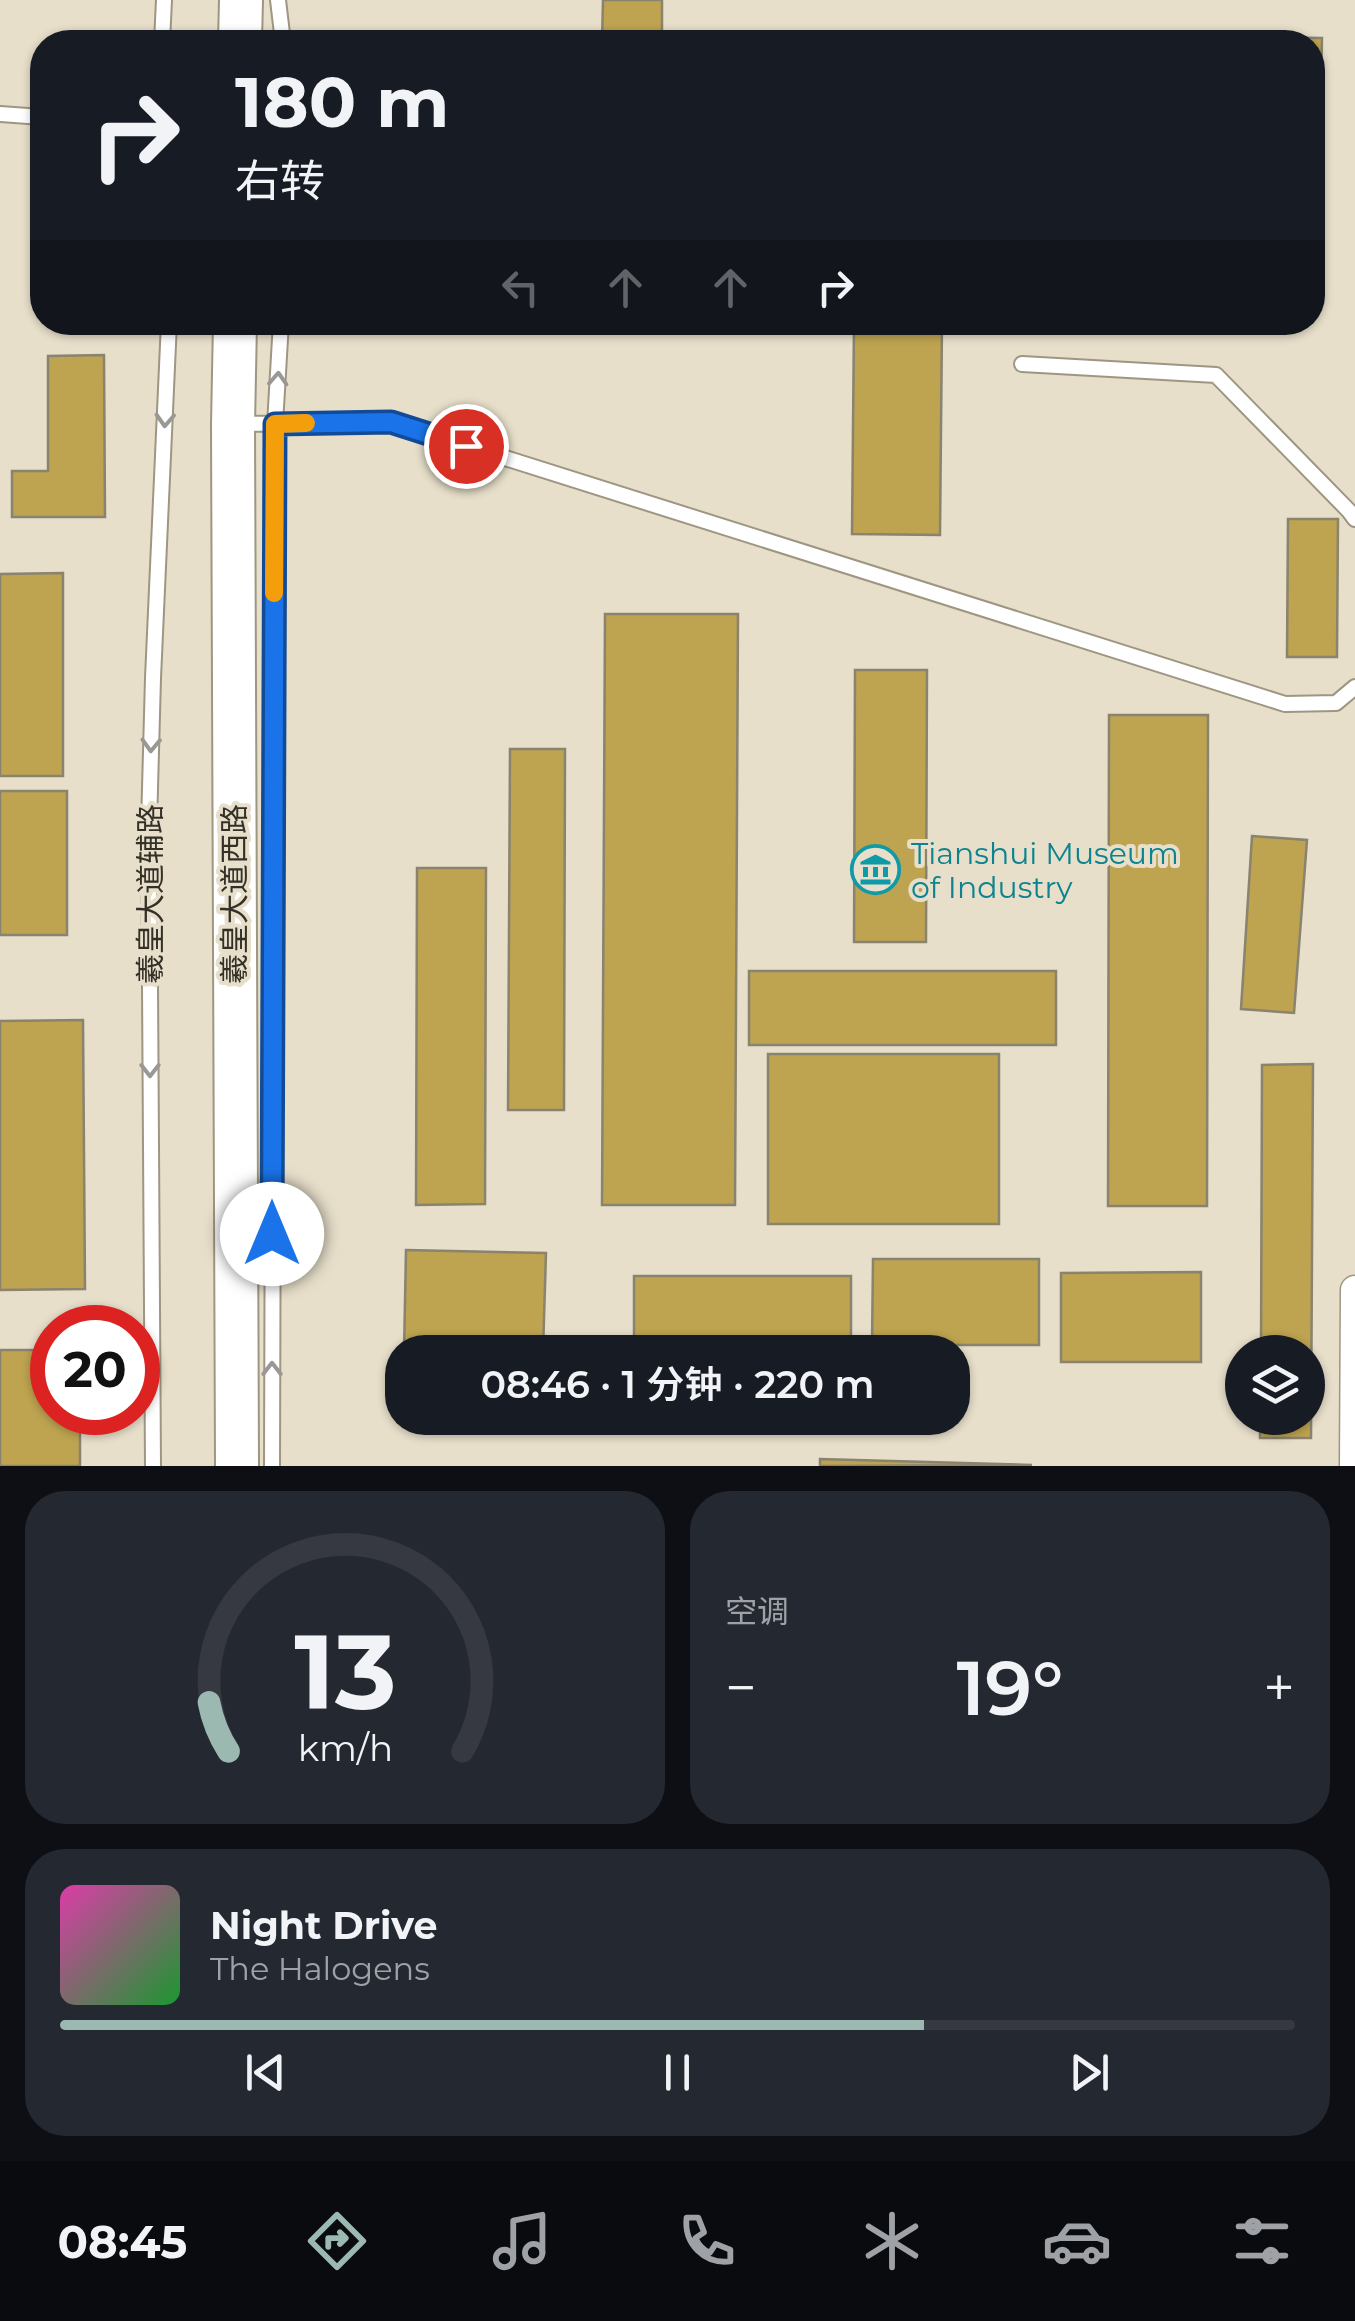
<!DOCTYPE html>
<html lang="zh">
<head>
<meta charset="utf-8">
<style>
	:root { --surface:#171b24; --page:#242831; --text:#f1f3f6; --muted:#9ea1a6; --line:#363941; --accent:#9bb8b1 }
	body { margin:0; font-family:Montserrat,"Noto Sans SC",sans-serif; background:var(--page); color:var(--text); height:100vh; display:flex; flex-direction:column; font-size:38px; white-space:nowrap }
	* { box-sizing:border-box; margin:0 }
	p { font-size:32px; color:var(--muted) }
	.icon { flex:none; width:55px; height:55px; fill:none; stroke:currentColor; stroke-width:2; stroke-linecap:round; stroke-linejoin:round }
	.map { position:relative; height:1466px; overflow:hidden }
	.side { display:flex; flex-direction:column; gap:25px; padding:25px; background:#0d0f14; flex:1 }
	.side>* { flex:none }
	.top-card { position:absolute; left:30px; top:30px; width:1295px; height:305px; border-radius:40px; box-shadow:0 2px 8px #0004; background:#171b24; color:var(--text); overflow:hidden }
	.controls { position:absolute; left:1225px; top:1335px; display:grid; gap:20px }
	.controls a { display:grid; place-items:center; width:100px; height:100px; border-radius:50%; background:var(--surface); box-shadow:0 2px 8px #0004; font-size:50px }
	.speed { position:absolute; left:30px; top:1305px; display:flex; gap:20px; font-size:50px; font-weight:700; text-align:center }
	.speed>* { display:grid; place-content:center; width:130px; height:130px; border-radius:50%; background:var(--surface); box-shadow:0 2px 8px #0004; line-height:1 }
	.speed .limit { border:15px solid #d22; background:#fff; color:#111 }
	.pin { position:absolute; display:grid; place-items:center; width:85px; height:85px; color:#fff; margin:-42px; border:5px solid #fff; border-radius:50%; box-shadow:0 2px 10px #0007 }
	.me { position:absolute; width:110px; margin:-55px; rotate:0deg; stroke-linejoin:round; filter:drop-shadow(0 0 8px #0008) }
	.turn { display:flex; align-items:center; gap:35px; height:210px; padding:0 40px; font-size:45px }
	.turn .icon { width:130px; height:130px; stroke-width:2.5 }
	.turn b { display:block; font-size:70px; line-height:85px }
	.lanes { display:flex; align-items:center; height:95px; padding:0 40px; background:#0003; justify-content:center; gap:50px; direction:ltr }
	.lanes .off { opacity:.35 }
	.big { font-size:75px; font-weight:600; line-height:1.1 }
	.side .tile { flex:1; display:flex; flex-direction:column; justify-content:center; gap:15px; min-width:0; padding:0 35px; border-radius:40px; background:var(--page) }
	.side .dial { align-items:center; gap:0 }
	.dial svg { height:260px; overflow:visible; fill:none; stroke:var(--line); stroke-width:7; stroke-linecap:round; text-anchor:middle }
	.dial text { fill:var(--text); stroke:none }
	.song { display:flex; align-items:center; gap:30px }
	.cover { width:120px; height:120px; border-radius:15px; background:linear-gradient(135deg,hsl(320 70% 55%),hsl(130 70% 35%)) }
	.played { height:10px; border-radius:5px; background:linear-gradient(90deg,var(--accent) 70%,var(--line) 70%) }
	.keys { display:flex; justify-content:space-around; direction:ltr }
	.heat { display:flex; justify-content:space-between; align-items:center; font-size:55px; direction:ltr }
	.side .tiles { flex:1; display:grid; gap:25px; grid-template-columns:1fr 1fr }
	.tile:last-child { grid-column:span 2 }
	.trip { position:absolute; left:385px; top:1335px; width:585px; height:100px; border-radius:40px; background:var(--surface); box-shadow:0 2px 8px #0004; font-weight:600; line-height:100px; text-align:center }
	.dock { display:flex; height:160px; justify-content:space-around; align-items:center; background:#090b0e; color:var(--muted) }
	.dock .icon { width:70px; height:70px }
	.dock .active { color:var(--accent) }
	.dock b { font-size:45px; color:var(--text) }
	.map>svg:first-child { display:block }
	.building { fill:#bea350; stroke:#89836f; stroke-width:2.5 }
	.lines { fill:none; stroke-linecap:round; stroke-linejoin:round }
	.lane-casing { stroke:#9d9682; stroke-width:18 }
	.street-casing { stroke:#9d9682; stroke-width:31 }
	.primary-casing { stroke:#9d9682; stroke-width:46 }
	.lane { stroke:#fff; stroke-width:14 }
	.street { stroke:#fff; stroke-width:28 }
	.primary { stroke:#fff; stroke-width:42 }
	.oneway { stroke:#999894 }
	.route-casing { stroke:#114b97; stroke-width:25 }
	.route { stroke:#1a73e8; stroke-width:18 }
	.slow { stroke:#f59e0b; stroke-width:18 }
	.labels { text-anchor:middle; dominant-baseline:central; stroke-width:8; stroke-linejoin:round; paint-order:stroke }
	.culture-label { font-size:30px; fill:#0d838f; stroke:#e7dfca; text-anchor:start }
	.street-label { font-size:30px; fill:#333028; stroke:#e7dfca }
</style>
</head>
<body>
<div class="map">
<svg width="1355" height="1466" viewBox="0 0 1355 1466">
	<rect width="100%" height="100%" fill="#e7dfca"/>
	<path class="building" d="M603,0H662V42H602Z
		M1094,32L1156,33V42H1094Z
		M1254,37L1322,38L1317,266H1312V42H1254Z
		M854,323H942L940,535L852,534Z
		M104,355L105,517H12V471H48V356Z
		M1288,519H1338L1337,657H1287Z
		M63,573V776H0V574Z
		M605,614H738L735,1205H602Z
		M855,670H927L926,942H854Z
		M1109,715H1208L1207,1206H1108Z
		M510,749H565L564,1110H508Z
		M0,791H67V935H0Z
		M1252,836L1307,840L1294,1013L1241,1009Z
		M417,868H486L485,1204L416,1205Z
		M749,971H1056V1045H749Z
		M83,1020L85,1289L0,1290V1021Z
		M768,1054H999V1224H768Z
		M1313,1064L1311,1438H1260V1418H1308V1352H1261L1262,1065Z
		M406,1250L546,1253L543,1352H404Z
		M873,1259H1039V1345H872Z
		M1201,1272V1362H1061V1273Z
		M634,1276H851V1352H634Z
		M0,1350H52V1412H80V1466H0Z
		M820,1459L1032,1465L820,1466Z"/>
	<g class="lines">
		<defs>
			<path id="lane" d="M278,0L283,42
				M162,42L164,0
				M0,114L42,117
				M1022,364L1216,375L1349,511L1355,519
				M235,424L391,422L1285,704L1336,703L1355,687
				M153,1466L149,825L153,678L169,322
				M272,1466L275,424L281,322"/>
			<path id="street" d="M1354,1466L1355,1290"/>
			<path id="primary" d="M240,42L241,0
				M235,322L233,425L237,1466"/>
		</defs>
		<use href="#lane" class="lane-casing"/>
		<use href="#street" class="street-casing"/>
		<use href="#primary" class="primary-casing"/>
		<use href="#lane" class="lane"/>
		<use href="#street" class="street"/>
		<use href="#primary" class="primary"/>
	</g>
	<defs><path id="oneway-chevron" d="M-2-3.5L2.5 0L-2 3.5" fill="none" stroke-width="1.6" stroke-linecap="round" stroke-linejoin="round" transform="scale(2.5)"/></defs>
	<g class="oneway">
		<use href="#oneway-chevron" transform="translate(278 379) rotate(-87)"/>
		<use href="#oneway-chevron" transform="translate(165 420) rotate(93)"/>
		<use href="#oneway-chevron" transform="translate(151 745) rotate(92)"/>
		<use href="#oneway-chevron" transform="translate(150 1070) rotate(90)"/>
		<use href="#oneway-chevron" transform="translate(272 1369) rotate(-90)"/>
	</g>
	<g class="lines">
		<defs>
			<path id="route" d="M272,1234L275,424L391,422L466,446"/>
		</defs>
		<use href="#route" class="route-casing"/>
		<use href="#route" class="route"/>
		<path class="slow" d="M274,593L275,424L306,423"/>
	</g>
	<defs>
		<symbol id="museum-ring" viewBox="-11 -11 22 22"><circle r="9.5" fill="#e7dfca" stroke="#0f9aa8" stroke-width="1.5"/><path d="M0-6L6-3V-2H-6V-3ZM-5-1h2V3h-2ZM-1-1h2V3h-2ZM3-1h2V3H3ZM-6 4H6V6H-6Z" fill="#0f9aa8"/></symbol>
	</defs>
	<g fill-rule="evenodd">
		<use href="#museum-ring" x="848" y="842" width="55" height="55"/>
	</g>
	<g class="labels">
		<g class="culture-label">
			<text x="911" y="853">Tianshui Museum<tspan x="911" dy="34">of Industry</tspan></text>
		</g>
		<g class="street-label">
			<text transform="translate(150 894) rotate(-90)">羲皇大道辅路</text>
			<text transform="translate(234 894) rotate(-90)">羲皇大道西路</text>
		</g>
	</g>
</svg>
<div class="controls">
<a><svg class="icon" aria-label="layers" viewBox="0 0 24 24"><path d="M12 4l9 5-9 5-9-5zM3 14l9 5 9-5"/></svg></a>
</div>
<div class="speed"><div class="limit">20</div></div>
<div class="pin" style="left:466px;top:446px;background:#d93025"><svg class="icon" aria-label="arrive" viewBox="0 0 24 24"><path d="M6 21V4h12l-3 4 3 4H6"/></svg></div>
<svg class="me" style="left:272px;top:1234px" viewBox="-20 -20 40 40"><circle r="19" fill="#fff"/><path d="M0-13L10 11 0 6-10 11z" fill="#1a73e8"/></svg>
<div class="trip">08:46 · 1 分钟 · 220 m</div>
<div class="top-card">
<div class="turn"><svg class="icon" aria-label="right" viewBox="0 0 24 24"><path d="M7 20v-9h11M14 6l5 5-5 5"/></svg><div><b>180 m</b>右转</div></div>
<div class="lanes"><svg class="icon off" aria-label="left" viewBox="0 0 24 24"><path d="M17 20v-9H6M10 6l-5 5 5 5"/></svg><svg class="icon off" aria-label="ahead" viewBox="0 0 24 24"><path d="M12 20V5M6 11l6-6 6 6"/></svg><svg class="icon off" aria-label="ahead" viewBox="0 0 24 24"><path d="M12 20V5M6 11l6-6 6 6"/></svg><svg class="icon" aria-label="right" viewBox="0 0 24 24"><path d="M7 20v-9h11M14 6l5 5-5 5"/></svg></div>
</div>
</div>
<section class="side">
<div class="tiles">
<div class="tile dial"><svg viewBox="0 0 100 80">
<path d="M14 69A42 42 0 1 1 86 69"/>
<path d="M14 69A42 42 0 0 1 8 54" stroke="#9bb8b1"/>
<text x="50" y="56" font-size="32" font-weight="700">13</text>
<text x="50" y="72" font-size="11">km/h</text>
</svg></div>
<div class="tile"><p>空调</p>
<div class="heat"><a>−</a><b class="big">19°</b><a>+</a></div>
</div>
<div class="tile">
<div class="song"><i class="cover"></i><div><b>Night Drive</b><p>The Halogens</p></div></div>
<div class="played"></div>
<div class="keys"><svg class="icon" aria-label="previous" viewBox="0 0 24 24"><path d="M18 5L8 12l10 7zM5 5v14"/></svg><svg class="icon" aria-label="pause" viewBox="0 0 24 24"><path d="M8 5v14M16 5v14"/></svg><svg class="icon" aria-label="next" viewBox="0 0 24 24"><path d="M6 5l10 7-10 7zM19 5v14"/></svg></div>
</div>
</div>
</section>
<nav class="dock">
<b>08:45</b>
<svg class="icon active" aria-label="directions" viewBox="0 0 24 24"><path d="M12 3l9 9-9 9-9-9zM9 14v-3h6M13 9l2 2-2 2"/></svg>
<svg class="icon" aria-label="music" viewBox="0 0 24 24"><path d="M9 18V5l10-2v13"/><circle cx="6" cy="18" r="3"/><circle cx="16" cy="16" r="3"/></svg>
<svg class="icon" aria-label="phone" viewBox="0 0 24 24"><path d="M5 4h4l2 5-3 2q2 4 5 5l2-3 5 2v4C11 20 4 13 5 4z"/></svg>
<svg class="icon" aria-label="climate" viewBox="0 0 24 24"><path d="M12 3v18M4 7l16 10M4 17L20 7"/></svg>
<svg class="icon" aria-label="car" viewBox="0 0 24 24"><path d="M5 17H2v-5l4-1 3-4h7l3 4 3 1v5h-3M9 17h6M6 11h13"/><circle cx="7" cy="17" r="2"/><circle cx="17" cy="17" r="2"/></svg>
<svg class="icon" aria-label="filters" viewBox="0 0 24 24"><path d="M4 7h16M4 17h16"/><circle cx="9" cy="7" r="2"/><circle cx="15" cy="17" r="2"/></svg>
</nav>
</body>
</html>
